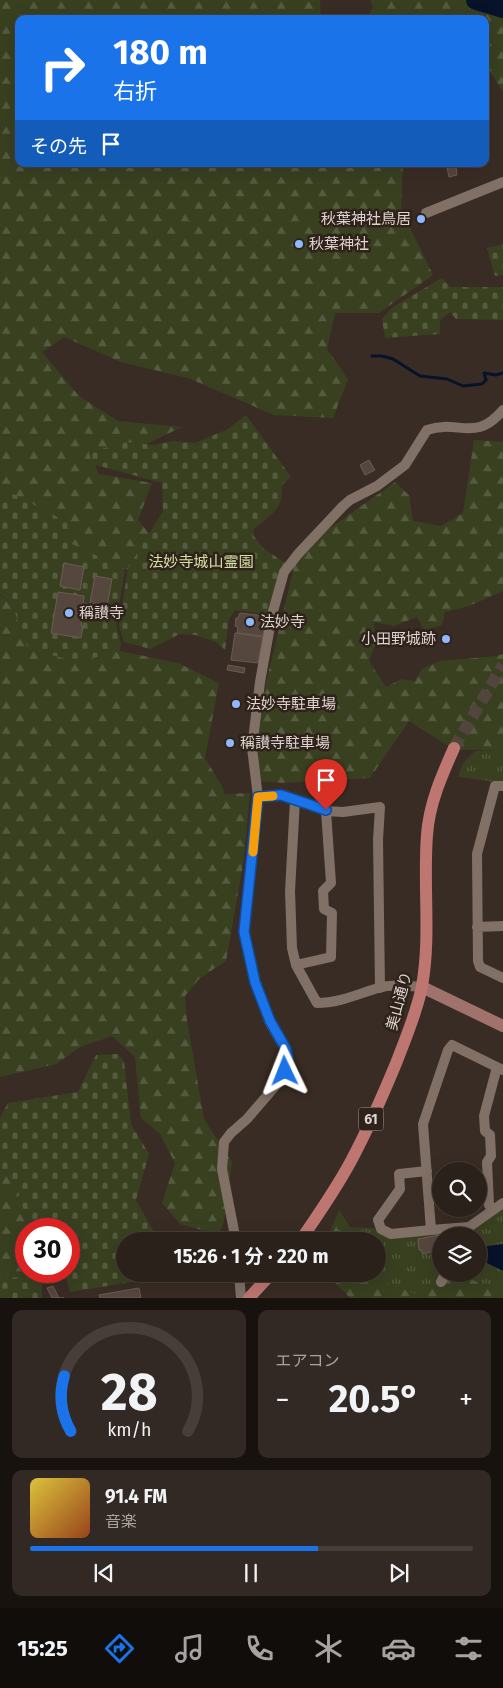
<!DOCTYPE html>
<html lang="ja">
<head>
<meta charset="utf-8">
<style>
	:root { --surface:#2b211b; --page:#332924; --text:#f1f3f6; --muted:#a6a3a3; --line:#473e3a; --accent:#1a73e8 }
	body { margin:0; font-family:"Fira Sans","Noto Sans JP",sans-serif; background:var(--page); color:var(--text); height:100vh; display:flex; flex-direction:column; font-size:19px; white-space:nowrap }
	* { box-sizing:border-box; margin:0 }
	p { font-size:16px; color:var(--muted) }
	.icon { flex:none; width:28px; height:28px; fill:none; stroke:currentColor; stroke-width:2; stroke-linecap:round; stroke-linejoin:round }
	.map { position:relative; height:1298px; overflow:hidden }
	.details { display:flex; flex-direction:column; gap:12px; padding:12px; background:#18120f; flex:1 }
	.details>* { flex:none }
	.guide { position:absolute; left:15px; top:15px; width:474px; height:152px; border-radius:10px; box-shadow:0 5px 20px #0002,0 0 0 1px var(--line); background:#1a73e8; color:#fff; overflow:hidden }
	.buttons { position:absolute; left:432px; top:1162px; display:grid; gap:10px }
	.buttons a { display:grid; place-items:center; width:55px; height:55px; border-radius:50%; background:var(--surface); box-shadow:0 5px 20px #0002,0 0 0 1px var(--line); font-size:25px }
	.speed { position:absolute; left:15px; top:1218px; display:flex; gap:10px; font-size:25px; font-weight:700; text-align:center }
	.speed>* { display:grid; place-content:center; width:65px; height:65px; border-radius:50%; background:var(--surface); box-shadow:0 5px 20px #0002,0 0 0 1px var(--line); line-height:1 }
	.speed .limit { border:8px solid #d22; background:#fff; color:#111 }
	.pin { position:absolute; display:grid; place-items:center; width:42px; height:42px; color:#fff; margin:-51px -21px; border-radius:50% 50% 50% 0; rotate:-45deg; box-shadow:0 0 5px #0007 }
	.pin .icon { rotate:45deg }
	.me { position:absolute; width:55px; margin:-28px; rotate:358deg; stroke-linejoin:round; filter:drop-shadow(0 0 4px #0008) }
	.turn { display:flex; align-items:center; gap:18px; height:105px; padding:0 15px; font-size:22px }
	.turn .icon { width:65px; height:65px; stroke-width:2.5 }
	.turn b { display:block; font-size:35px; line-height:42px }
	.then { display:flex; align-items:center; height:48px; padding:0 15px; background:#0003; gap:10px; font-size:19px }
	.big { font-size:38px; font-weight:700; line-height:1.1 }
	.details .card { flex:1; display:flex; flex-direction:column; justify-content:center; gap:8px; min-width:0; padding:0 18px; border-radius:10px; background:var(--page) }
	.details .dial { align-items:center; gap:0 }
	.dial svg { height:130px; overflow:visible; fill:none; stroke:var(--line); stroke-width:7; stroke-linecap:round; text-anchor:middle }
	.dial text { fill:var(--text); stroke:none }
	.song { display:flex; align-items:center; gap:15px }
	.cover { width:60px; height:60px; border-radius:8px; background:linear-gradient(135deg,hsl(50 70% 55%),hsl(20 70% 35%)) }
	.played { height:5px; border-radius:2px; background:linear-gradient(90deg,var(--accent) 65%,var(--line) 65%) }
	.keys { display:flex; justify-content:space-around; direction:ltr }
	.heat { display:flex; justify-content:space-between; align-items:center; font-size:28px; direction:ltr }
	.details .tiles { flex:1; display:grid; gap:12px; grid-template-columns:1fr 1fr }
	.card:last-child { grid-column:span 2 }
	.trip { position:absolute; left:116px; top:1232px; width:270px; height:50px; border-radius:25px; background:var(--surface); box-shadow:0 5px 20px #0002,0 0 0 1px var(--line); font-weight:700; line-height:50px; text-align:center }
	.tab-bar { display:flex; height:80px; justify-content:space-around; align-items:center; background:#110d0b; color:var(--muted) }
	.tab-bar .icon { width:35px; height:35px }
	.tab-bar .on { color:var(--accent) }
	.tab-bar b { font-size:22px; color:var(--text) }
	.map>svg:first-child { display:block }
	.forest { fill:url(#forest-firs) }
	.cemetery { fill:url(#cemetery-stones) }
	.park { fill:url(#park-tufts) }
	.water { fill:#07122b }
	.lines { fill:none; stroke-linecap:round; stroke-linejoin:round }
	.stream { stroke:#07122b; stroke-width:3 }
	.river { stroke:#07122b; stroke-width:20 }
	.building { fill:#55473e; stroke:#6a5c52 }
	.primary-tunnel { stroke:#52453e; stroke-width:12; stroke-dasharray:12 6; stroke-linecap:butt }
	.street { stroke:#807066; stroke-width:10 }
	.secondary { stroke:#9f736c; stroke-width:12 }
	.primary { stroke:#be7671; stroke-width:12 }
	.route-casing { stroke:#114b97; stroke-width:12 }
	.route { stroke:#1a73e8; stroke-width:9 }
	.slow { stroke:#f59e0b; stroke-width:9 }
	.poi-dot { fill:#8eb9fd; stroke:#2f221a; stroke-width:2 }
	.labels { text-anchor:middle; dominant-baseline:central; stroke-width:5; stroke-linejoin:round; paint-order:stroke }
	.shield { fill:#2f221a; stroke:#aa9f99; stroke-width:1 }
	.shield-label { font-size:14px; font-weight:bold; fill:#ded5d0 }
	.poi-label { font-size:15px; fill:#ded5d0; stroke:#2f221a; text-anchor:start }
	.park-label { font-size:15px; fill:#d3e2a4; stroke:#2f221a }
	.street-label { font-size:15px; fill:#ded5d0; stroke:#2f221a }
</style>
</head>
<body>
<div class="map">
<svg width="503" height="1298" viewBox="0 0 503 1298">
	<defs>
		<pattern id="forest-firs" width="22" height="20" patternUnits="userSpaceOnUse" patternTransform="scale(1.25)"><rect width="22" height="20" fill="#394020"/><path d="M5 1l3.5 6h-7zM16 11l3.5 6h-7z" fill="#555b3f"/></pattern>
		<pattern id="cemetery-stones" width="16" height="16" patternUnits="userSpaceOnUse" patternTransform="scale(1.25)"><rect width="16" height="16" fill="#394020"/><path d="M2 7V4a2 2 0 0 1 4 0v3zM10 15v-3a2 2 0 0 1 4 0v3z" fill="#555b3f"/></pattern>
		<pattern id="park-tufts" width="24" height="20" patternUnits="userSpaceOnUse" patternTransform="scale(1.25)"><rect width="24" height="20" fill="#394020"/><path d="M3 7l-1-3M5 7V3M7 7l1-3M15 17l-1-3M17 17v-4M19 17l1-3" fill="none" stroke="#555b3f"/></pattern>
	</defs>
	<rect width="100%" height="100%" fill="#392c24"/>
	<path class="forest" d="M0,0H320L321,19H19V164H403L401,209L433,275L379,313H335L327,349L348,379L333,418L274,415L188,378L121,362L64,337L42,352L79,396L118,421L182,427L136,449L89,452L99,474L152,483L138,520L154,539L131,571L62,549L0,502Z
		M370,0H471V4L503,15V92L487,67H485V19H366L373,7Z
		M474,440L503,442V591L469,606L445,612L442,625L425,631L417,617L394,626L374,622L375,645L369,661L386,687L401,679L415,681L422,669L440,661L496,656L503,654V750H455L409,721L370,778L283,783L260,781L255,761L256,724L295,563L326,531L395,482L409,495L413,521L441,526L463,513Z
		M0,595L12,604L28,649L69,659L120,651L178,663L219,683L205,758L223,788L224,794L250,793L244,859L226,961L200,978L185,996L187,1020L204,1119L232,1162L224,1221L219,1235L180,1224L162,1203L175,1163L160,1134L141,1118L135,1057L112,1036L80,1047L56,1064L0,1077Z
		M0,1169L17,1187L29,1229H26V1271H41L42,1276L0,1278Z
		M339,1210L359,1241H326Z
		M326,1274H378L421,1291L452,1274H456L503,1291V1298H350Z"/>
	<path class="cemetery" d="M503,244V275L495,276L487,248Z
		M442,278L450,287H503V320L456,319L450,312L440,320V334L385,338L382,319L393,307Z
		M246,415L291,477L281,486C286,507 268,517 254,529L253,535L263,548L288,565L272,615L235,610L229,619L225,650L216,642L195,635L180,634L150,649L124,642L119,626L128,568L163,511L162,483L92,464L89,452L127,442L153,445L174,441L195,443L228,429Z
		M0,487L67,522L70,543L125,569L116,624L121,644L120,651L78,662L28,649L12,604L0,594Z
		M118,1054L124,1062L131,1124L149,1154L136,1200L159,1241H125V1274H181L70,1292L64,1271H69V1229H29L17,1187L0,1169V1118L8,1103L78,1092L96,1055Z
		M42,1276V1298H0V1278Z"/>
	<path class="park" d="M503,750V786H495L489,781L458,777L463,763L475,751Z
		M503,1204V1291L456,1274H479V1236H441V1274H452L421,1296L369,1276L367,1274H378V1241H344L337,1227L371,1228L397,1235L469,1228Z"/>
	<path class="water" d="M503,1244V1271L479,1259L480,1247Z"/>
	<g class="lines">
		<path class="stream" d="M372,356H382L393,359L420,376L447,379L463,386L482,384L486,380L484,373L496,375L503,373"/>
		<path class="river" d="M476,0L503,8"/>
	</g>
	<path class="building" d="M456,166L457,175L449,177L447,168Z
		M369,460L375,470L365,475L360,465Z
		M64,563L84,567L80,590L60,586Z
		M95,576L112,579L107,606L90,603Z
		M58,592L84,596L81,626H83L81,638L51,633Z
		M240,613L266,616L263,636L237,633L238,627L235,626L236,618H238Z
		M235,633L263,637L258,663L231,660Z
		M228,665L245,668L244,673L227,670Z
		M204,1233L220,1237V1241H202Z
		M445,1234V1236H451H441V1253L435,1254L434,1251L422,1254V1250H419L418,1239Z
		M53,1286L59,1298H64H52L47,1288Z
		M139,1288L141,1298H100L99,1295Z"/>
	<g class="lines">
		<path class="primary-tunnel" d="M454,748L503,665"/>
		<path class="street" d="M426,213L503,182
			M503,786H495L477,854L478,961L480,967L503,978
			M258,797L281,795L326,811L343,812L380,807L378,840L380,988
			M295,800L290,891L292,948L296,965L317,1003C339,1003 358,994 378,988C392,984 407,986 422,987
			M477,927L503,926
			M296,965L331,957L332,913L324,909L323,891L331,883L326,811
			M503,1070L452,1045L448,1050L423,1124L431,1230L469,1227L503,1203
			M427,1171L399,1174L400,1189L378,1220L381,1229L391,1234L431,1230
			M492,1210L489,1205L487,1162L491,1156L490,1135L485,1131L484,1116L497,1067
			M236,1241L222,1169L224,1142L231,1133L247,1119L277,1084L285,1071L288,1058L285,1049L269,1021L255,982L244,932L258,797L252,748L260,682L272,615L284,572L298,554L343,506L350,500L377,486L405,465L427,430C459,419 475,443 503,410
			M239,1274L241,1298
			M441,1282L445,1274"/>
		<path class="secondary" d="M422,987L503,1026"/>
		<path class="primary" d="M300,1241C318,1215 336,1189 351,1161C368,1129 383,1095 397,1061C406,1037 417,1012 422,986C431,936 423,885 427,835C429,804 442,775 454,748
			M249,1298L271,1274"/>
	</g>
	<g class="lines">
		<defs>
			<path id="route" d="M285,1071L288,1058L286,1049L270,1021L255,982L244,932L258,797L281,795L326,810"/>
		</defs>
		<use href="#route" class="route-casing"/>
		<use href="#route" class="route"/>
		<path class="slow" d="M253,852L258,797L273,796"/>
	</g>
	<g class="poi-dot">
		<circle cx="421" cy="219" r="5"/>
		<circle cx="299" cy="244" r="5"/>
		<circle cx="69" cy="613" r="5"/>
		<circle cx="250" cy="622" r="5"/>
		<circle cx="446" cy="639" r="5"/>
		<circle cx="236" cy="704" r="5"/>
		<circle cx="230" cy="743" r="5"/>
	</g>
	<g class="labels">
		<rect class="shield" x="358.5" y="1107.5" width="25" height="23" rx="4"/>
		<g class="shield-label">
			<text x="371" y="1119">61</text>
		</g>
		<g class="poi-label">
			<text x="411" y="219" text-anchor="end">秋葉神社鳥居</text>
			<text x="309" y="244">秋葉神社</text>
			<text x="79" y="613">稱讃寺</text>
			<text x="260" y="622">法妙寺</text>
			<text x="436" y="639" text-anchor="end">小田野城跡</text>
			<text x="246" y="704">法妙寺駐車場</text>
			<text x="240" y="743">稱讃寺駐車場</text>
		</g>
		<g class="park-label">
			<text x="201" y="562">法妙寺城山霊園</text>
		</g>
		<g class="street-label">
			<text transform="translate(399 1001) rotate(-75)">美山通り</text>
		</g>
	</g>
</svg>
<div class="buttons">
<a><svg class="icon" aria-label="search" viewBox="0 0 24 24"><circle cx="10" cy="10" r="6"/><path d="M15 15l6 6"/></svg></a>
<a><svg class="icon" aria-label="layers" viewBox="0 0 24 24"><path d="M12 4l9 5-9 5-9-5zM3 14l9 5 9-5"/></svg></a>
</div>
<div class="speed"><div class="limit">30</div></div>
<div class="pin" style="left:326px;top:810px;background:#d93025"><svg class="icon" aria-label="arrive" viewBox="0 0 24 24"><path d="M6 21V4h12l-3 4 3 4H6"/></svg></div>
<svg class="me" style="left:285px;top:1071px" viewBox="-20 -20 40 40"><path d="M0-17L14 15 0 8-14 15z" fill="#1a73e8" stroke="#fff" stroke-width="4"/></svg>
<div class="trip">15:26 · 1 分 · 220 m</div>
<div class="guide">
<div class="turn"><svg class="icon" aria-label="right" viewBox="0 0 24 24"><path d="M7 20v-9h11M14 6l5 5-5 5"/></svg><div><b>180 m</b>右折</div></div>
<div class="then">その先<svg class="icon" aria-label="arrive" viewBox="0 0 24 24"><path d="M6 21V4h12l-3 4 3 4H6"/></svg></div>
</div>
</div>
<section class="details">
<div class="tiles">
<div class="card dial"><svg viewBox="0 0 100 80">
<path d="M14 69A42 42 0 1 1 86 69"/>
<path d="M14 69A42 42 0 0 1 10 35" stroke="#1a73e8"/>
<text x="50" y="56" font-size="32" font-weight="700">28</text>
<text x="50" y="72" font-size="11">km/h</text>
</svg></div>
<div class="card"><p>エアコン</p>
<div class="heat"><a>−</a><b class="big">20.5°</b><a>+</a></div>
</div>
<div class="card">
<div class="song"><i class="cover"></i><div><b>91.4 FM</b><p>音楽</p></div></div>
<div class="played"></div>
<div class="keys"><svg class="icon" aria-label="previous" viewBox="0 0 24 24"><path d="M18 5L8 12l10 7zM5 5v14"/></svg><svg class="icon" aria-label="pause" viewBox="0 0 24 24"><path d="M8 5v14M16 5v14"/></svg><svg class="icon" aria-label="next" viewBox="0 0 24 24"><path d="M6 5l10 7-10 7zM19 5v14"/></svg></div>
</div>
</div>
</section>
<nav class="tab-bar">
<b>15:25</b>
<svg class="icon on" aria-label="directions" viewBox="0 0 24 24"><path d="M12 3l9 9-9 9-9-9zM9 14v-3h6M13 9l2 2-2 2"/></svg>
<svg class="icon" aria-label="music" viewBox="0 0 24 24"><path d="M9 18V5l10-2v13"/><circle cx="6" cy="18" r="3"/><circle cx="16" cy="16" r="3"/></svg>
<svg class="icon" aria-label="phone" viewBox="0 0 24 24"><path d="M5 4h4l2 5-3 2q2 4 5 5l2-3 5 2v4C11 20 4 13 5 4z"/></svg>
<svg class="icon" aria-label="climate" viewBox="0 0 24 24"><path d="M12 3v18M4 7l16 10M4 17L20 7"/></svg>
<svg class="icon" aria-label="car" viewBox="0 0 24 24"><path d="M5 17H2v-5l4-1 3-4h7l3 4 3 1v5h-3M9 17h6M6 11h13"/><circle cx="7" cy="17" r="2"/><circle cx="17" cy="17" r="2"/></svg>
<svg class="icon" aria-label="filters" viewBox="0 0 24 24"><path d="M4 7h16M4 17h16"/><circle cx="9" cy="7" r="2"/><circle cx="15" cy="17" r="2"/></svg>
</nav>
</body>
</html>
